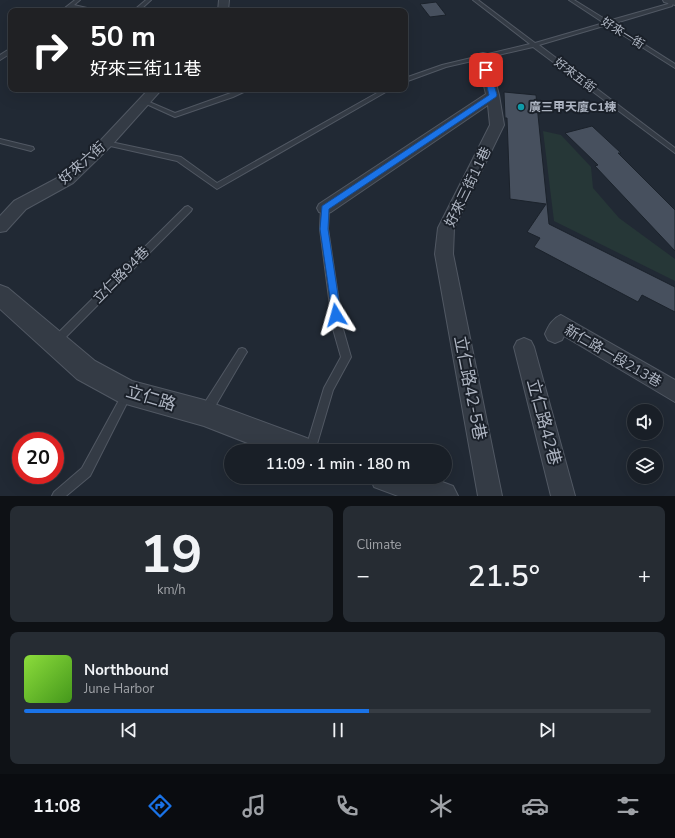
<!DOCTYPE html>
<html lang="en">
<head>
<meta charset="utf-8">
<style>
	:root { --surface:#191f27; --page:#262c33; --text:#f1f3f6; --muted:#9fa2a7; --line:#373d44; --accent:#1a73e8 }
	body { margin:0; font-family:"Nunito Sans","Noto Sans TC",sans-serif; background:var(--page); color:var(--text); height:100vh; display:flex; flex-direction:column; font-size:15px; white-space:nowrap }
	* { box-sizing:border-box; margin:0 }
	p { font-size:13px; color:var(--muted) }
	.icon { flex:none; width:22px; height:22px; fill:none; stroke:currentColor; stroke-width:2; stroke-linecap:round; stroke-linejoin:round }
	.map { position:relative; height:496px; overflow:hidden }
	.drawer { display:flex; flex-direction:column; gap:10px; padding:10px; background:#0e1115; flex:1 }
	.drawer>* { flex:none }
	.top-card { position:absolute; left:8px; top:8px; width:400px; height:84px; border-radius:8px; box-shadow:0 4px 16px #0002,0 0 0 1px var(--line); background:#202124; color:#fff; overflow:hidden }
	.controls { position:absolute; left:627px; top:404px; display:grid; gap:8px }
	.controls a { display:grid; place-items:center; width:36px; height:36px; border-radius:50%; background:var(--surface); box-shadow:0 4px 16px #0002,0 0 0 1px var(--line); font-size:20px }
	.speed { position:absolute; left:12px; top:432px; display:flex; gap:8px; font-size:20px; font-weight:700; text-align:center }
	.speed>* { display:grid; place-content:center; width:52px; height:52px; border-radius:50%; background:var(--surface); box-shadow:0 4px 16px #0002,0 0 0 1px var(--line); line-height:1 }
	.speed .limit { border:6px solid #d22; background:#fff; color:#111 }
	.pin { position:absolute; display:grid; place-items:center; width:34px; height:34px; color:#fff; margin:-17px; border-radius:8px; box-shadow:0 2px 6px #0006 }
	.me { position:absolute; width:44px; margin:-22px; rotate:352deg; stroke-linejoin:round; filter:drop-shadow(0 0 3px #0008) }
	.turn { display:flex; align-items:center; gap:14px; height:84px; padding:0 16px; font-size:18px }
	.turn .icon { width:52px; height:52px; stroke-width:2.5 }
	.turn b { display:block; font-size:28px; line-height:34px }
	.big { font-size:30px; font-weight:600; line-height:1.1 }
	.drawer .widget { flex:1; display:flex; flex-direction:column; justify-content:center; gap:6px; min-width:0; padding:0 14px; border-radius:8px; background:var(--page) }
	.drawer .dial { align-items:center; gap:0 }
	.dial b { font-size:52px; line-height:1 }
	.song { display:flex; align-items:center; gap:12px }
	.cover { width:48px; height:48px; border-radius:6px; background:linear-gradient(135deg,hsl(90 70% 55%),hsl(100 70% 35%)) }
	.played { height:4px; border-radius:2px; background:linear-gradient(90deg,var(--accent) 55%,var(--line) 55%) }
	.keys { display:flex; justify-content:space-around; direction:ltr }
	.heat { display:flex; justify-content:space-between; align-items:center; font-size:22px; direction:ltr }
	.drawer .tiles { flex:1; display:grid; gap:10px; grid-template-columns:1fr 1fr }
	.widget:last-child { grid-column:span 2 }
	.trip { position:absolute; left:224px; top:444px; width:228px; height:40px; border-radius:20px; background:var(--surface); box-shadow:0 4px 16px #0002,0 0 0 1px var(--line); font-weight:600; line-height:40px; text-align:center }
	.tab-bar { display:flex; height:64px; justify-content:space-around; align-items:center; background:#0a0c10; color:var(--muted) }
	.tab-bar .icon { width:28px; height:28px }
	.tab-bar .active { color:var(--accent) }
	.tab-bar b { font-size:18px; color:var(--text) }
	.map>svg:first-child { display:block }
	.green { fill:#263737 }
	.building { fill:#47505e; stroke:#1b222b }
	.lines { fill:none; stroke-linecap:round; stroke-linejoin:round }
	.service-casing { stroke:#515863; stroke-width:2 }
	.minor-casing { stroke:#515863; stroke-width:2 }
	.tertiary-casing { stroke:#515863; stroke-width:2 }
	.service { fill:#343b45; fill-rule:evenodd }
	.minor { fill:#343b45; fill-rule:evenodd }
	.tertiary { fill:#343b45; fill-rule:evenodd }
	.route { fill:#1a73e8; stroke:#114b97 }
	.culture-dot { fill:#0f9aa8; stroke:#1a2029; stroke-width:1.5 }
	.labels { text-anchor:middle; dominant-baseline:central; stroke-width:4; stroke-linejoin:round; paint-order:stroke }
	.far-street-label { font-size:12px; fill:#aeb5c2; stroke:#1a2029 }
	.far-poi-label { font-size:12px; font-weight:bold; fill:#aeb5c2; stroke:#1a2029; text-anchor:start }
	.street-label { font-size:14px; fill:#aeb5c2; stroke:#1a2029 }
	.near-street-label { font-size:17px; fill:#aeb5c2; stroke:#1a2029 }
</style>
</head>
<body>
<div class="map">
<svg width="675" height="496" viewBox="0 0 675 496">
	<rect width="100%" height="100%" fill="#212934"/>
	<path class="green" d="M543,131L561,135L591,167L593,188L619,218L675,259V281L554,221Z"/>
	<path class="building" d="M436,2L446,15L430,17L420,4Z
		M504,92L536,95L549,224L675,287V312L642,295L638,302L534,247L540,238L527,232L546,204L510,199L507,118H505Z
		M592,126L621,153H618L675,210V251L595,166L598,165L565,133Z"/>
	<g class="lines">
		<defs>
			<path id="service" d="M75,0H80L74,5L100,11H89L71,8L67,11H61Z
				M146,0H151L139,11H133Z
				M473,0H478L535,43L604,23L569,0H574L608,21L668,4L670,0H674L672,6L612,24L675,64V68L607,25L539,45L675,148V153L533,47L446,67L405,82V78L442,65L530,44Z
				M11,48V53L0,60V55Z
				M242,89H250L233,97L175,117L142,102L145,100L147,101L175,113Z
				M384,89H391L217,189L177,161L106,145L103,143L106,141L181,157L217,183Z
				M0,139L33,147L34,149L31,151L0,143Z
				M325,205L329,208L328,229L343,329L351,357L333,390L315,451H305L324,388L341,357L333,329L320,229L321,208Z
				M188,206L192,209L191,211L58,345L55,346L52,345L50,342L52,339L185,207Z
				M242,348L245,349L247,352L245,355L210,415L206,416L202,415L201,411L202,407L239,349Z
				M127,389L130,391L132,394L130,397L90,476L66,496H52L54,492L82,468L124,391Z"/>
			<path id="minor" d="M219,0H229L228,11H218Z
				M663,0H675V5L664,2Z
				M483,53L487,54L489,57L499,95L504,125L454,228L453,254L502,496H478L435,254L438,228L490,125L488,105L331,212L325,214L319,212L317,208L319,204L486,94L477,57L479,54Z
				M149,89H162L111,146L73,183L26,209L6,231L0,232V216L14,201L63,175L101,140Z
				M561,315L675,380V402L564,336L562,340L555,343L548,340L545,334C549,325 552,319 561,315Z
				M524,338L531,341L534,347L575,496H551L514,347L517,341Z"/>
			<path id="tertiary" d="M0,285L8,288L95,361L132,381L204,400L304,437L314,441L318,451H268L204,426L119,402L77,379L0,309Z
				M370,477H429L453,486L458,496H398L374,487Z"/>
		</defs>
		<use href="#service" class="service-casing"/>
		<use href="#minor" class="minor-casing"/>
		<use href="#tertiary" class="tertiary-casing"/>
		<use href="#service" class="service"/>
		<use href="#minor" class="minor"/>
		<use href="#tertiary" class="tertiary"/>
	</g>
	<path class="route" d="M484,68L490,70L497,95L496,97L329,209L328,229L341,315L340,318L336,320L333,318L320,229L322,206L489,95L483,70Z"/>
	<circle class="culture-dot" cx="521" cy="107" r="4"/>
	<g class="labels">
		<g class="far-street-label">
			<text transform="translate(623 33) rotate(32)">好來一街</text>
			<text transform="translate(575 75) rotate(37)">好來五街</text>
		</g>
		<g class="far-poi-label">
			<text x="529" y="107">廣三甲天廈C1棟</text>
		</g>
		<g class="street-label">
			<text transform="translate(82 163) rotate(-41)">好來六街</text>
			<text transform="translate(468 187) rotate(-64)">好來三街11巷</text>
			<text transform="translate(121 275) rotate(-45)">立仁路94巷</text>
			<text transform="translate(613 356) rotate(30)">新仁路一段213巷</text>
		</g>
		<g class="near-street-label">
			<text transform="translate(470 388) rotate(79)">立仁路42-5巷</text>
			<text transform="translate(151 398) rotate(17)">立仁路</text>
			<text transform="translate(544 422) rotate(75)">立仁路42巷</text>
		</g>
	</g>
</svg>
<div class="controls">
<a><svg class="icon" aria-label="sound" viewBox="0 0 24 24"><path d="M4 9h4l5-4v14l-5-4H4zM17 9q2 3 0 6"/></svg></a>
<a><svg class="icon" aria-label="layers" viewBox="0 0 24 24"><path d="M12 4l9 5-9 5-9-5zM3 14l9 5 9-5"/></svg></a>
</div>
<div class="speed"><div class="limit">20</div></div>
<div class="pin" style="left:486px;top:70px;background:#d93025"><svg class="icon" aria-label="arrive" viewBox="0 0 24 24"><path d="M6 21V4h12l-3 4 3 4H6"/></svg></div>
<svg class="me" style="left:336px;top:315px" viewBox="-20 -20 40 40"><path d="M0-17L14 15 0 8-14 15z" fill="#1a73e8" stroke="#fff" stroke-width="4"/></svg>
<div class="trip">11:09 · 1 min · 180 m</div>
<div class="top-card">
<div class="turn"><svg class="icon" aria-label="right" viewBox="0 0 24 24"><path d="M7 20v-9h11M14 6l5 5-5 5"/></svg><div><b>50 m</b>好來三街11巷</div></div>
</div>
</div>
<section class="drawer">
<div class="tiles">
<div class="widget dial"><b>19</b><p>km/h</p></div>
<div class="widget"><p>Climate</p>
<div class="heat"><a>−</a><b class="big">21.5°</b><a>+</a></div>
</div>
<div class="widget">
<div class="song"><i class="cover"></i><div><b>Northbound</b><p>June Harbor</p></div></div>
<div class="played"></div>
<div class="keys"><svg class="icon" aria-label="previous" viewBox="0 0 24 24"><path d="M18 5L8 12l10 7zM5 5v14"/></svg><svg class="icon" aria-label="pause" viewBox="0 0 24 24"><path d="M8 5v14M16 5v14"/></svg><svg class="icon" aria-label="next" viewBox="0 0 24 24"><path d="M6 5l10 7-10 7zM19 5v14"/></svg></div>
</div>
</div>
</section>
<nav class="tab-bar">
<b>11:08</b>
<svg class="icon active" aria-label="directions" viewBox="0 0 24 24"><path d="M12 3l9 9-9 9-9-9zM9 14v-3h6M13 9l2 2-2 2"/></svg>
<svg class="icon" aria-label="music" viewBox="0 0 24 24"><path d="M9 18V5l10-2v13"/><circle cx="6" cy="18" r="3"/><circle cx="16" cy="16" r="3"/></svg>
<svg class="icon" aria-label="phone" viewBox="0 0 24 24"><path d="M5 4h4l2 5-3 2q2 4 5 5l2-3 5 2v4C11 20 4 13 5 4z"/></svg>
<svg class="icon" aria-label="climate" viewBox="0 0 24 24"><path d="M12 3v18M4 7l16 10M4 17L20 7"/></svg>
<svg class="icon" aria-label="car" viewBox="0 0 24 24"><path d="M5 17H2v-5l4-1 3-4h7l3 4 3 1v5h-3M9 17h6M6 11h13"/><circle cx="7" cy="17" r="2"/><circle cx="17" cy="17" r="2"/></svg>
<svg class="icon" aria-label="filters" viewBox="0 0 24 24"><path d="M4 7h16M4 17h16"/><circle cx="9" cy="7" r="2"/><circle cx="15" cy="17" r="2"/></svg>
</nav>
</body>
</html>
